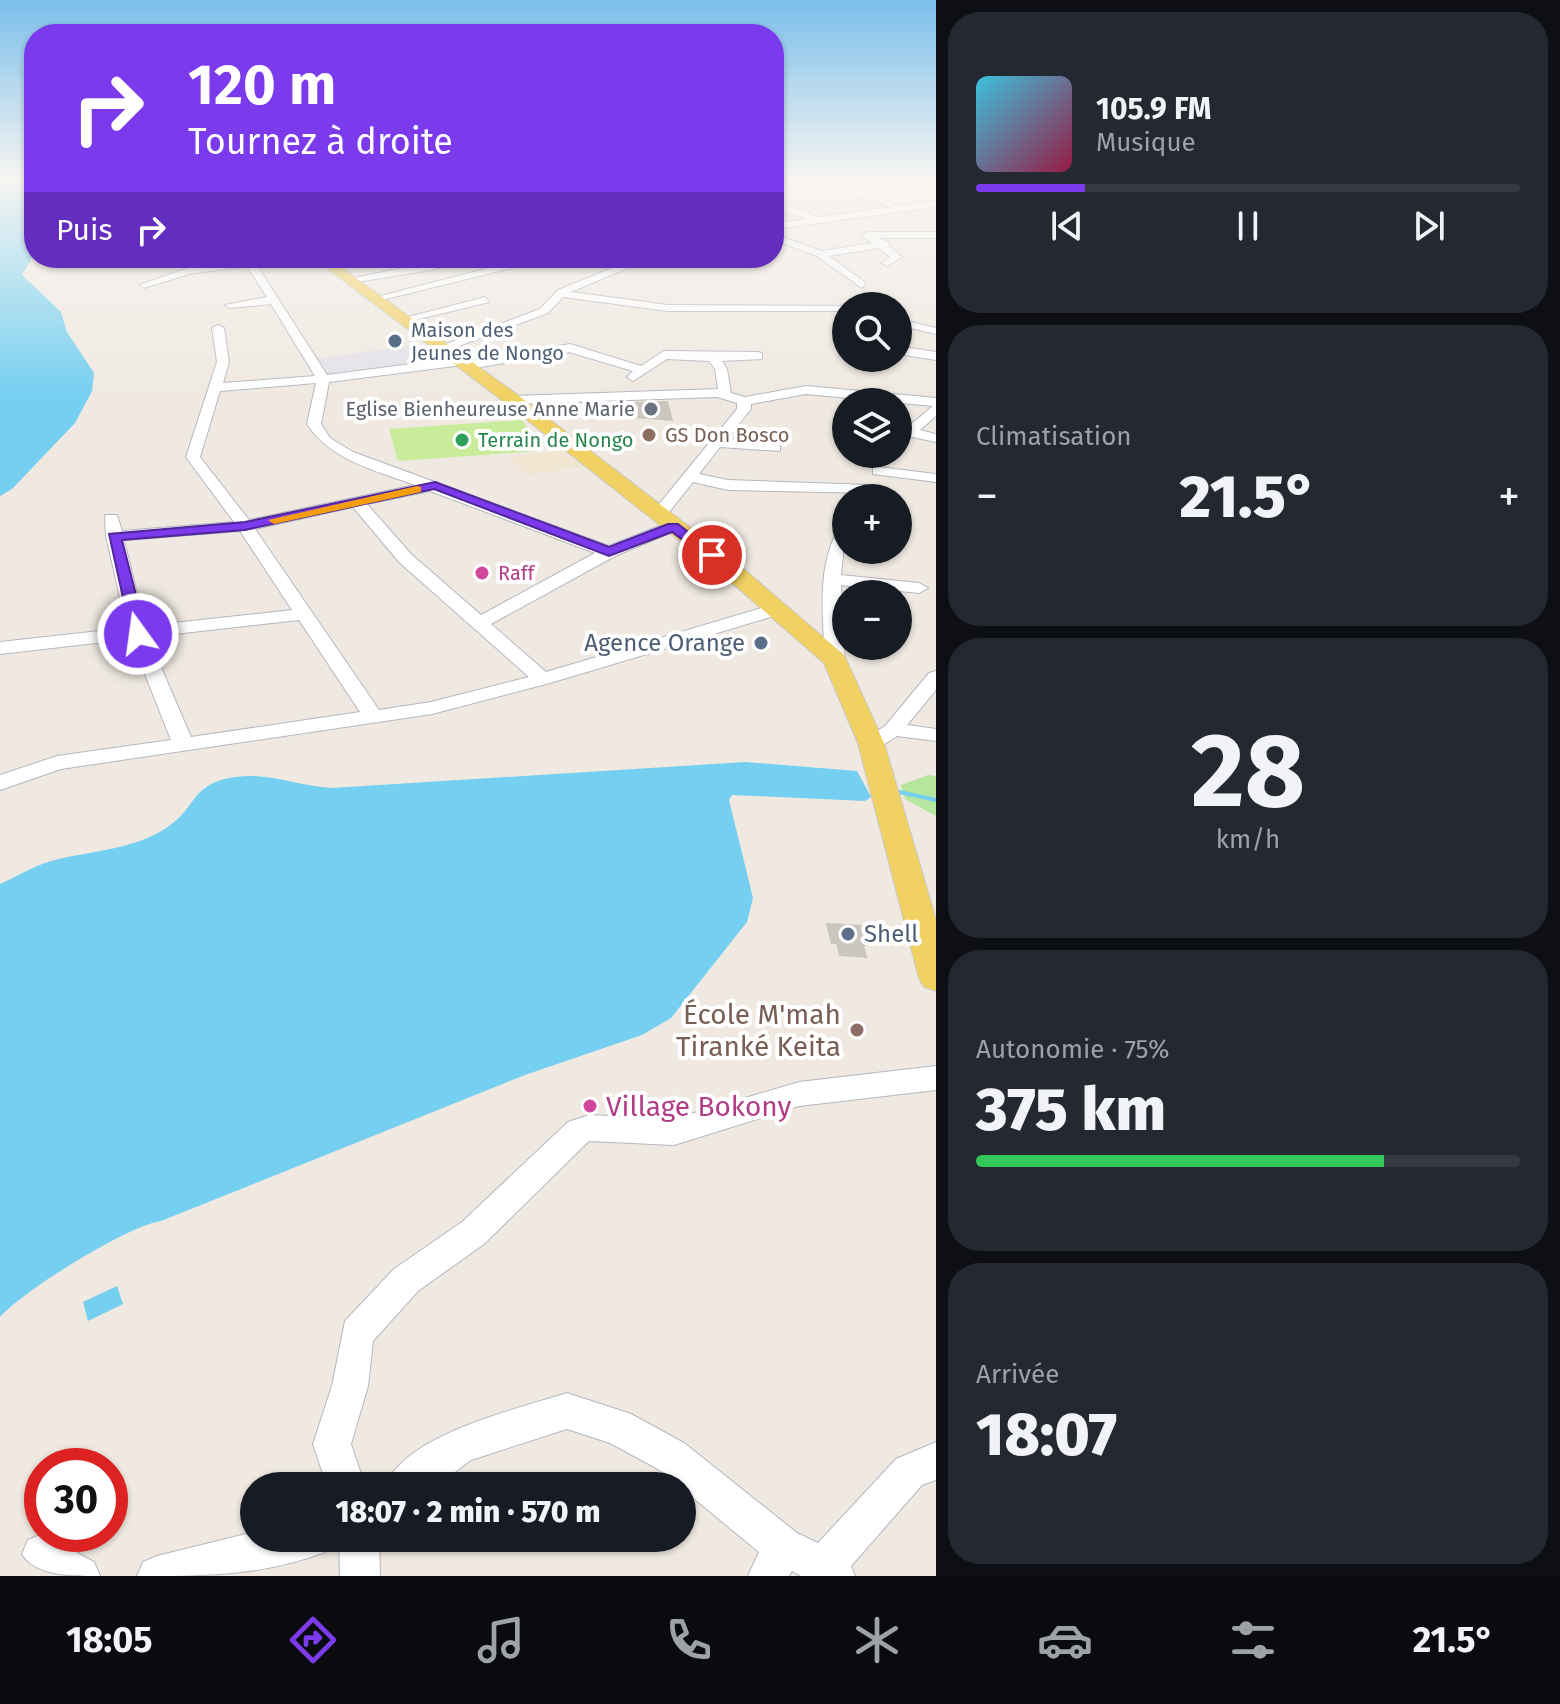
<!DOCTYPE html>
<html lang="fr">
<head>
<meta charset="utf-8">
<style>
	:root { --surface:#171b24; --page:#242831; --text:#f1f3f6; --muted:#9ea1a6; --line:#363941; --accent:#7c3aed }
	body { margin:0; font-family:"Fira Sans",sans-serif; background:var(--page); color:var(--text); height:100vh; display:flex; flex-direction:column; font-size:30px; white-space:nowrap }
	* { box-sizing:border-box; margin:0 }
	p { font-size:26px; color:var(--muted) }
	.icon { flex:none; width:44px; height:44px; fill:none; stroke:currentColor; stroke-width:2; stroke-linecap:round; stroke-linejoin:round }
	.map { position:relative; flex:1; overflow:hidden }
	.details { display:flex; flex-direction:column; gap:12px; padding:12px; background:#0d0f14; width:624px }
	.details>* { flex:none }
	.top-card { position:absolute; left:24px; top:24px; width:760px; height:244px; border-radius:32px; box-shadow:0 2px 6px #0004; background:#7c3aed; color:#fff; overflow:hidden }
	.fabs { position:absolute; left:832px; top:292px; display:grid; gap:16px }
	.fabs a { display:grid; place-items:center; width:80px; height:80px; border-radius:50%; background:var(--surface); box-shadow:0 2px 6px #0004; font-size:40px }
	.speed { position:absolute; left:24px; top:1448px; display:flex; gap:16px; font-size:40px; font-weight:700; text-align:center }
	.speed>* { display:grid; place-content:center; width:104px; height:104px; border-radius:50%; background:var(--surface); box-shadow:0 2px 6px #0004; line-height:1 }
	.speed .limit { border:12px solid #d22; background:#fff; color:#111 }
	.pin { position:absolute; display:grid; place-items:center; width:68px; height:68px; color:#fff; margin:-34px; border:4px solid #fff; border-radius:50%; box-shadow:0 2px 8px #0007 }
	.me { position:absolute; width:88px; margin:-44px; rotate:346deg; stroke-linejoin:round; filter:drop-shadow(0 0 6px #0008) }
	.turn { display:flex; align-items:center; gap:28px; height:168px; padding:0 32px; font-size:36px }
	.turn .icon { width:104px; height:104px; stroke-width:2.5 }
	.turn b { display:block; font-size:56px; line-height:68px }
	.then { display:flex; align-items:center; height:76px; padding:0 32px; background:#0003; gap:16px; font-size:30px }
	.big { font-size:60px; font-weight:800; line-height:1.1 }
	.details .card { flex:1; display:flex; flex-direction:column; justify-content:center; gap:12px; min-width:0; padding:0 28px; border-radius:32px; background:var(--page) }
	.details .dial { align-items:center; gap:0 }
	.dial b { font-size:104px; line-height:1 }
	.song { display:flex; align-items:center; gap:24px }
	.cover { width:96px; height:96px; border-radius:12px; background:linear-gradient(135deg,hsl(190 70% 55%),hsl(340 70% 35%)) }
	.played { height:8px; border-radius:4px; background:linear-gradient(90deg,var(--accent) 20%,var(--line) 20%) }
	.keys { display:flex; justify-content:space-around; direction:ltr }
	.heat { display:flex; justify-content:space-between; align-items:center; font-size:44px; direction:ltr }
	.charge { height:12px; border-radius:6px; background:linear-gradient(90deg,#34c759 75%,var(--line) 0) }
	.trip { position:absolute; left:240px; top:1472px; width:456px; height:80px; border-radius:40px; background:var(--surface); box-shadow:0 2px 6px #0004; font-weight:800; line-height:80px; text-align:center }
	.tab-bar { display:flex; height:128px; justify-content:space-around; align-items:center; background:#090b0e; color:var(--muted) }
	.tab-bar .icon { width:56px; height:56px }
	.tab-bar .active { color:var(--accent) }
	.tab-bar b { font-size:36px; color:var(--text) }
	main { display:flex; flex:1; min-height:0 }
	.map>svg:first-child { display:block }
	.industrial { fill:#e3e1e8 }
	.education { fill:#f0e6d1 }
	.green { fill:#b6e59e }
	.pitch { fill:#c9ec9a }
	.water { fill:#75cff0 }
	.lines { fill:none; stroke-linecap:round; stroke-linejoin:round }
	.stream { stroke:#75cff0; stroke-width:4 }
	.building { fill:#cbc7bf; stroke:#cbc5ba; stroke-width:2 }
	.minor-casing { stroke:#b4b7c1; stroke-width:2 }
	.major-casing { stroke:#c9c9c9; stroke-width:2 }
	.minor { fill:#fff; fill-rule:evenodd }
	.major { fill:#f2d163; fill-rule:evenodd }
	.route { fill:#7c3aed; stroke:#51269a; stroke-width:2 }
	.slow { fill:#f59e0b }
	.service-dot { fill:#5c6f8a; stroke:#fff; stroke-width:3 }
	.worship-dot { fill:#6b7280; stroke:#fff; stroke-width:3 }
	.education-dot { fill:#8d6e63; stroke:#fff; stroke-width:3 }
	.leisure-dot { fill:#2e9e5b; stroke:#fff; stroke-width:3 }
	.hotel-dot { fill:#d1479c; stroke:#fff; stroke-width:3 }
	.labels { text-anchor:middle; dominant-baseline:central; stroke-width:8; stroke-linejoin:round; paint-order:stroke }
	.far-service-label { font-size:20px; fill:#4e5e75; stroke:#fff; text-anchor:start }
	.far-worship-label { font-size:20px; fill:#5b616d; stroke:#fff; text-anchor:end }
	.far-education-label { font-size:20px; fill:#785e54; stroke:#fff; text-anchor:start }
	.far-leisure-label { font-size:20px; fill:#27864d; stroke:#fff; text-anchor:start }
	.far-hotel-label { font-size:20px; fill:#b23c85; stroke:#fff; text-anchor:start }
	.service-label { font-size:24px; fill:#4e5e75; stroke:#fff; text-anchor:end }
	.near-education-label { font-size:28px; fill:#785e54; stroke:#fff; text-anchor:end }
	.near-hotel-label { font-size:28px; fill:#b23c85; stroke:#fff; text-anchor:start }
</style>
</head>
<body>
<main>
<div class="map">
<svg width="936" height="1576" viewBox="0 0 936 1576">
	<rect width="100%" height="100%" fill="#efe9e1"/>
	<path class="industrial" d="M407,346L427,363L336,375L326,374L316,359Z"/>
	<path class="education" d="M564,450L583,467L526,475L509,457Z"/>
	<path class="green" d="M928,775L936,776V816L905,799L901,785Z"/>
	<path class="pitch" d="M523,420L538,451L398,461L389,429Z"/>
	<path class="water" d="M0,177H34V255L22,275L61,312L67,332L94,373L92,391L75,423L12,489L0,496Z
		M745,762L857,771L871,797L865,801L732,795L729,800L753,898L747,922L671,1018L642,1035L525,1075L161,1221C127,1226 24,1290 0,1317V884C16,877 33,866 51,861C88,851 136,850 169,826C198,806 191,783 236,777C268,772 297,786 332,788Z
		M117,1286L123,1304L88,1321L83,1302Z"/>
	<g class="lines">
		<path class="stream" d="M895,791L936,800"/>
	</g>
	<path class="building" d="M667,402L672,420L635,417L632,403Z
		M827,924L864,926L869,945H863L866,957L840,955L837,943H832Z"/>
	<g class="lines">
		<defs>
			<path id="minor" d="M798,177H809L854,190L936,181V185L863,193L900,206L936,201V207L774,229V223L808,219L774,207V201L818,217L892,207Z
				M867,232H936V238H877L889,242V246L902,257L887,266L882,263L890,257L879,248L829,256L866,283L862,288L817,256L774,240V234L821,251L872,243L862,235Z
				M94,258H173L108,264Z
				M258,258H284L256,264L327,375L464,357L470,361L570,344L641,366L664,351L758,352L762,353V359L722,361L727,369L731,393L745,397L806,386L936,398V416L920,430L936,434V442L912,437L898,446V435L933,406L806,394L751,404V409L727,439L775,444L780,445V451L720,447L699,474L728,480L868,485L876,490L873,493L728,490L693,482L665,517L659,519L651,514L737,409V403L717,397L513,404L506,400L513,396L718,389L715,369L709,361L667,359L633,381L627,377L633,371L569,352L469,369L463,365L329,382L321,424L330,438L353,452L609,546L667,523H679V529L615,556L491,624L546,672L772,605L778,604L787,609L784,613L550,683L432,714L61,769L0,790V775L57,756L171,740L131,639L0,654V642L127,628L106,536L105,515H117L122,531L234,522L186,457L217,362L212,328L218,325L224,328L229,362L223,383L315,376L271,304L230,308L225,305L267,297L247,266L189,274L144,288L139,285L188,268ZM316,383L307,424C331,461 375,470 415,485L249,520L200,457L220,391ZM430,491L595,553L481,615L411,554L367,504ZM353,507L399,562L529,677L431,702L379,710L255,529ZM240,531L292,610L145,626L124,540ZM299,620L360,712L191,737L148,637Z
				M451,258H467L432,270L350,283L345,280Z
				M637,258H651L571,292L668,305L850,306H846V311H668L563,297L548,313L448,350L438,347L540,309L558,290Z
				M508,263L512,268L378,301L373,298Z
				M485,297L489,302L407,322L401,319Z
				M898,319L936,328V334L898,325Z
				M898,346L936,352V360L898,354Z
				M878,467L936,474V482L873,474V468Z
				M846,524L841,575L919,583L928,588L919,593L841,585L845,660L835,666L825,660C823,615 816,566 840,526Z
				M936,671V690L907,725L936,729V741L897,736L878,748H864L861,743L886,725L929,673Z
				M936,1066V1090L799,1106L674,1145L589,1141L484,1244L418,1291L373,1341L368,1386L351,1444L365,1486H327L313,1444L332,1386L345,1321L394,1269L462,1222L568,1122L589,1115L674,1119L799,1082Z
				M567,1393L631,1414L684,1443L797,1533L818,1543L896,1459L936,1442V1480L922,1485L851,1566L855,1576H801L792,1571L789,1576H748L759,1552L658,1469L610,1443L567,1429L471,1460L436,1486H385C406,1434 517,1409 567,1393Z
				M254,1532V1538H331L325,1552C262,1576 203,1576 137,1576L143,1562L157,1556Z
				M42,1534L94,1562L100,1576C71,1576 35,1576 22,1554L28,1540Z
				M339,1538H379L380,1576H340Z"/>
			<path id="major" d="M314,258H328L519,396L739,565L844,655L884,743L936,920V991L924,987L919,978L858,743L824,663L723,575L507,404Z"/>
		</defs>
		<use href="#minor" class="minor-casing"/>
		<use href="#major" class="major-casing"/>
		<use href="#minor" class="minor"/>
		<use href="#major" class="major"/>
	</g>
	<linearGradient id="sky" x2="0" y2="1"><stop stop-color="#7abfeb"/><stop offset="0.45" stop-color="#f8f5f2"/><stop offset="1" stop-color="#f8f5f2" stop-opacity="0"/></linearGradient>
	<rect width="936" height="397" fill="url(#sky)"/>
	<path class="route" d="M435,482L609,547L668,524H678L718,555L707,558L672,532L609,556L434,489L245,530L122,540L146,634L138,638L131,634L109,534L245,522Z"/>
	<path class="slow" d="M417,486L421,487V492L274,524L268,520Z"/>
	<g class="service-dot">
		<circle cx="395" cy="341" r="8"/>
		<circle cx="761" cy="643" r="8"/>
		<circle cx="848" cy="934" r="8"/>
	</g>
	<circle class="worship-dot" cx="651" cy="409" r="8"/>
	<g class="education-dot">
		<circle cx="649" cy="435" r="8"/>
		<circle cx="857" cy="1030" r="8"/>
	</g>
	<circle class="leisure-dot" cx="462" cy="440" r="8"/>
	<g class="hotel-dot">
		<circle cx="482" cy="573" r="8"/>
		<circle cx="590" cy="1106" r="8"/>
	</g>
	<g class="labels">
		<g class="far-service-label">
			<text x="411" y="330">Maison des<tspan x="411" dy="23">Jeunes de Nongo</tspan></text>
		</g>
		<g class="far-worship-label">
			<text x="635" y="409">Eglise Bienheureuse Anne Marie</text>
		</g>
		<g class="far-education-label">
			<text x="665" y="435">GS Don Bosco</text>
		</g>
		<g class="far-leisure-label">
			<text x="478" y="440">Terrain de Nongo</text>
		</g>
		<g class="far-hotel-label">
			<text x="498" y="573">Raff</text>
		</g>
		<g class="service-label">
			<text x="745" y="643">Agence Orange</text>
			<text x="864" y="934" text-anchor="start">Shell</text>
		</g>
		<g class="near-education-label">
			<text x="841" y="1014">École M'mah<tspan x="841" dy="32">Tiranké Keita</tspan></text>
		</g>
		<g class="near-hotel-label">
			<text x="606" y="1106">Village Bokony</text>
		</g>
	</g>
</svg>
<div class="fabs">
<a><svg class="icon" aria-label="search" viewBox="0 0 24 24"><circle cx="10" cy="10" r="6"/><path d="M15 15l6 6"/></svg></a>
<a><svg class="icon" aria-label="layers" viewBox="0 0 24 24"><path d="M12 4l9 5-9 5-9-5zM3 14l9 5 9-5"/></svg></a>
<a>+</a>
<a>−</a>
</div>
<div class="speed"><div class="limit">30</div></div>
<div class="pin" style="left:712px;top:555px;background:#d93025"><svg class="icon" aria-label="arrive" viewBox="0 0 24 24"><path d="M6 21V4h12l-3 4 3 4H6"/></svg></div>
<svg class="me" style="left:138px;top:634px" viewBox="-20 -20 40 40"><circle r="17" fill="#7c3aed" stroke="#fff" stroke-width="3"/><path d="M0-11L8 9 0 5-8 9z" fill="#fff"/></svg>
<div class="trip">18:07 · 2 min · 570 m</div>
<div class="top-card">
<div class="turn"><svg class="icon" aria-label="right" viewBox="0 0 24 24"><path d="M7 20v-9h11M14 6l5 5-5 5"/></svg><div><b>120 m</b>Tournez à droite</div></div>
<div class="then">Puis<svg class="icon" aria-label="right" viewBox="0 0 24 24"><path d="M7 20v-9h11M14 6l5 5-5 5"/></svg></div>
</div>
</div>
<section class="details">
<div class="card">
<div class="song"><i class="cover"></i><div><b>105.9 FM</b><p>Musique</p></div></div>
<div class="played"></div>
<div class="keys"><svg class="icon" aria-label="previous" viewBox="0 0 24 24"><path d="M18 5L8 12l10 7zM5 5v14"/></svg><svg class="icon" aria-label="pause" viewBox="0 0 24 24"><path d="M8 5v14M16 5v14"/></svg><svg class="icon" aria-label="next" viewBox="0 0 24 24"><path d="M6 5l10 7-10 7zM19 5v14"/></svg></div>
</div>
<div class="card"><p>Climatisation</p>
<div class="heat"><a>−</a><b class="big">21.5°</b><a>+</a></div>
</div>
<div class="card dial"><b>28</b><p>km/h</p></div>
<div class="card"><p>Autonomie · 75%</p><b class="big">375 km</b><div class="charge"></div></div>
<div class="card"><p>Arrivée</p><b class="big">18:07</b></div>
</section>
</main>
<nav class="tab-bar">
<b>18:05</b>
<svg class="icon active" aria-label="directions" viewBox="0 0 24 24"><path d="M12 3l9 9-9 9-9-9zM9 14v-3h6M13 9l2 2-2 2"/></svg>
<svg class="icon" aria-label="music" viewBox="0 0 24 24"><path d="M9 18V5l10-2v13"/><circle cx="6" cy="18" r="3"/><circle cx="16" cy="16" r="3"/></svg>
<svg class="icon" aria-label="phone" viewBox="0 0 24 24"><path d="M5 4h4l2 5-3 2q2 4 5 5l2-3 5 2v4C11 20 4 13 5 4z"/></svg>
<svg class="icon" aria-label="climate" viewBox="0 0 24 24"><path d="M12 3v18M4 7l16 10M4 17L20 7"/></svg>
<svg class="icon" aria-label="car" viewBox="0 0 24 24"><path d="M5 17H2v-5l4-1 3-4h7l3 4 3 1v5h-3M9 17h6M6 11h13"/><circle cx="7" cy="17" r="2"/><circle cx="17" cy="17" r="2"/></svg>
<svg class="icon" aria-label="filters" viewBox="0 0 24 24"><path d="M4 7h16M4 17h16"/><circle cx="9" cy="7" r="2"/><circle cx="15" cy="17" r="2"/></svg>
<b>21.5°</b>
</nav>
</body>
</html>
